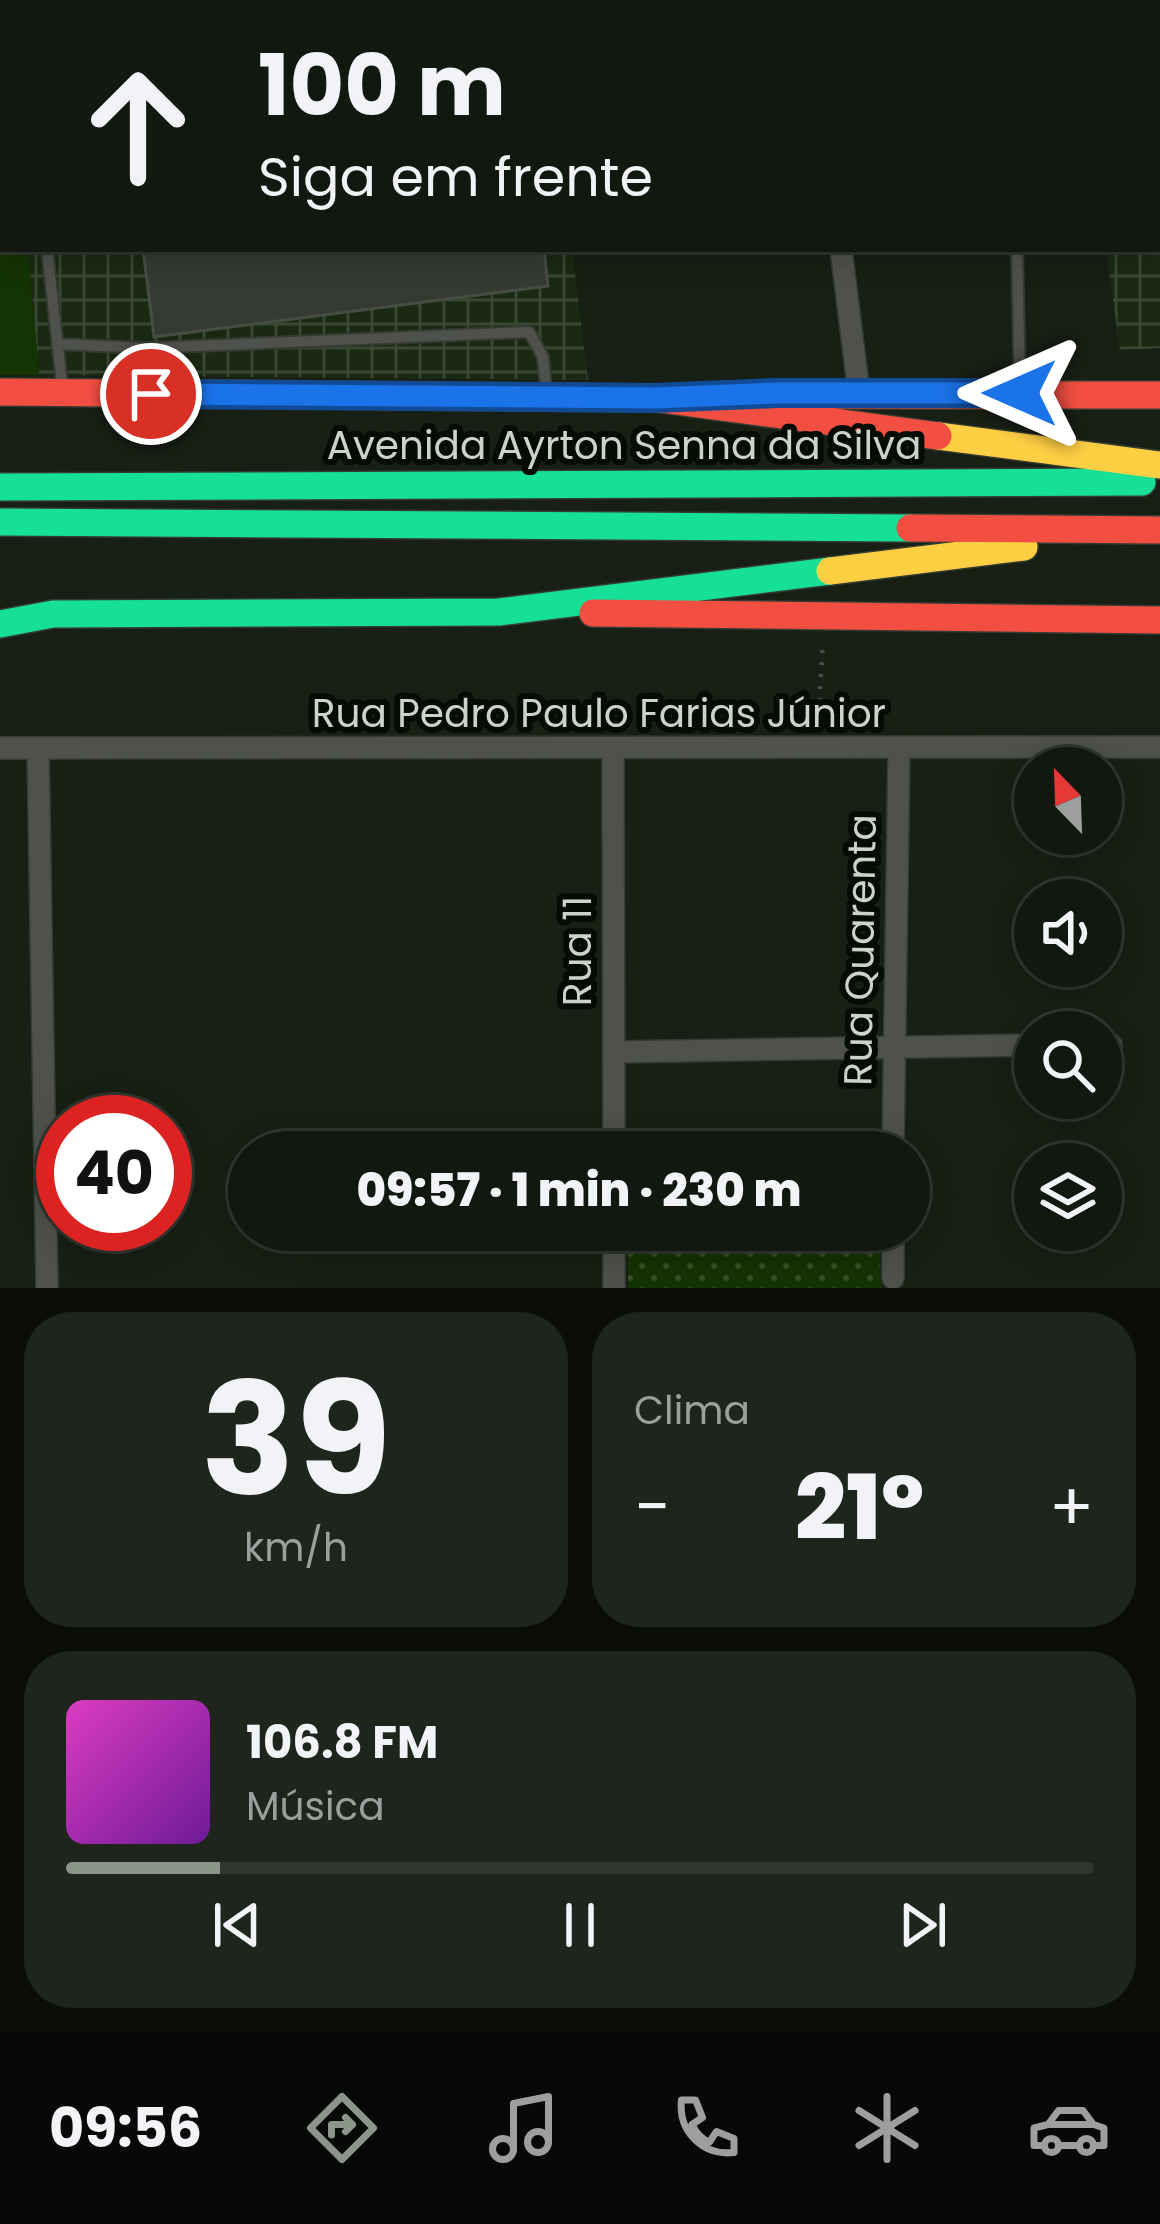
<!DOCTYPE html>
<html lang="pt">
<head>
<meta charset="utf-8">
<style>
	:root { --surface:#12170f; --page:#1f241d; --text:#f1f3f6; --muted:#9c9f9e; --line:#31362f; --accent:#8c9589 }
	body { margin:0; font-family:Poppins,sans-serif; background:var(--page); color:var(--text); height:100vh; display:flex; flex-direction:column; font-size:45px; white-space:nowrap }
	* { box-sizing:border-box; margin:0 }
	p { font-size:39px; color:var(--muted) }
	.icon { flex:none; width:66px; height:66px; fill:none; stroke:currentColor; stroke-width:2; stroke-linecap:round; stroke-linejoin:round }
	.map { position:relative; height:1288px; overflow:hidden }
	.drawer { display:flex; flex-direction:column; gap:24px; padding:24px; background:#0a0d08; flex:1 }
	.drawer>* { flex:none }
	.hud { position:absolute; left:0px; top:0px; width:1161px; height:252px; box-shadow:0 6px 30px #0003,0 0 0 3px var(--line); background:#12170f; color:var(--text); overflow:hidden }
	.needle { width:78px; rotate:337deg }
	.fabs { position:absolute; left:1014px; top:747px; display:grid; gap:24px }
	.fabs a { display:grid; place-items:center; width:108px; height:108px; border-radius:50%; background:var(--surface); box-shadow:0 6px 30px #0003,0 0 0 3px var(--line); font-size:60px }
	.speed { position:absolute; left:36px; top:1095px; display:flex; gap:24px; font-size:60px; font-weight:700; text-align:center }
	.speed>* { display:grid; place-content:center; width:156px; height:156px; border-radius:50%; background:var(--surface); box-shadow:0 6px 30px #0003,0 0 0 3px var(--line); line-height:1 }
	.speed .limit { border:18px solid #d22; background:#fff; color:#111 }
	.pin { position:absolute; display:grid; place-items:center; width:102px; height:102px; color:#fff; margin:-51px; border:6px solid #fff; border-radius:50%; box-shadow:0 3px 12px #0007 }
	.me { position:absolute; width:132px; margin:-66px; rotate:270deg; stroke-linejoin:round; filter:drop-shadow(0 0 9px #0008) }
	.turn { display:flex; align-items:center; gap:42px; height:252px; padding:0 60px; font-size:54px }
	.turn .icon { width:156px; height:156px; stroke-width:2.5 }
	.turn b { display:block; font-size:84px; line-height:102px }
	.big { font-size:90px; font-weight:800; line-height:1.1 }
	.drawer .widget { flex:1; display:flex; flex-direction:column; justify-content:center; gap:18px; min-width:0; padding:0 42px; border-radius:48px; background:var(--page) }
	.drawer .dial { align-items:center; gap:0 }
	.dial b { font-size:156px; line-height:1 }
	.song { display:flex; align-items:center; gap:36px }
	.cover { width:144px; height:144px; border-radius:18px; background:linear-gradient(135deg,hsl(310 70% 55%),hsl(280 70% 35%)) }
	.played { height:12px; border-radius:6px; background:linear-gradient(90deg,var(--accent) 15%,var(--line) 15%) }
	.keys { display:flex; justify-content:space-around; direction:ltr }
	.heat { display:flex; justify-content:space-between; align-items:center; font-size:66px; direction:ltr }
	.drawer .tiles { flex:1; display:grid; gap:24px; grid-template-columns:1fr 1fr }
	.widget:last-child { grid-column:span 2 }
	.trip { position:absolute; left:228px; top:1131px; width:702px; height:120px; border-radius:60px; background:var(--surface); box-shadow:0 6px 30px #0003,0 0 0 3px var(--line); font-weight:800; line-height:120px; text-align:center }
	.tab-bar { display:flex; height:192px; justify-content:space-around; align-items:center; background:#070906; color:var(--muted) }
	.tab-bar .icon { width:84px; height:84px }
	.tab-bar .on { color:var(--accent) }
	.tab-bar b { font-size:54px; color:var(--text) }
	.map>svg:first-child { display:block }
	.industrial { fill:url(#industrial-grid) }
	.grass { fill:url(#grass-dots) }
	.garden { fill:#153403 }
	.building { fill:#353b32; stroke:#464d43; stroke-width:3 }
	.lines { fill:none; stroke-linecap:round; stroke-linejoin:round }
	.lane-casing { stroke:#353b32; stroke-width:14 }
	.street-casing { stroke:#353b32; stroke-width:24 }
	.fast-casing { stroke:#353b32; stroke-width:30 }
	.slow-casing { stroke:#353b32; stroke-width:30 }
	.jam-casing { stroke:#353b32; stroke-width:30 }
	.path { stroke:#4c4f4a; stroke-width:4.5; stroke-dasharray:3 9; stroke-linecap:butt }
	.lane { stroke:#4f524c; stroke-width:10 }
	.street { stroke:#4f524c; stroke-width:21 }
	.fast { stroke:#16e098; stroke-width:27 }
	.slow { stroke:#ffcf43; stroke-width:27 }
	.jam { stroke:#f24e42; stroke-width:27 }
	.route-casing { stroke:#114b97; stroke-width:30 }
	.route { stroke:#1a73e8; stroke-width:21 }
	.labels { text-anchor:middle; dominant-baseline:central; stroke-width:12; stroke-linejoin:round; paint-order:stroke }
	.street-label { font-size:39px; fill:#cbd4c8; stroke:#060b04 }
</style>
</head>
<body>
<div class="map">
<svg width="1160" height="1288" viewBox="0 0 1160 1288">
	<defs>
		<pattern id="industrial-grid" width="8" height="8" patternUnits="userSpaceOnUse" patternTransform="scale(3)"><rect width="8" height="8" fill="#1a2a12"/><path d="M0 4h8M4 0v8" fill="none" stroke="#3a4833"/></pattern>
		<pattern id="grass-dots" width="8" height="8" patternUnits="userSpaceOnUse" patternTransform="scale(3)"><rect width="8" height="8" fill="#153403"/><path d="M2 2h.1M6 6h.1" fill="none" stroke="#365026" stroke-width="1.8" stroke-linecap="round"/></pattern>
	</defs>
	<rect width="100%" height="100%" fill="#181f14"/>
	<path class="industrial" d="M1072,0H1160V348L1120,350L1106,249H1158V3Z
		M28,249H572L588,380L39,375Z"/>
	<path class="grass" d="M628,1230H879L881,1288H628Z"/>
	<path class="garden" d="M0,0L7,3H3V249H28L39,375H0Z"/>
	<path class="building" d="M268,0H512V3H245Z
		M143,249H544L548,286L154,337Z"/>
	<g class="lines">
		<defs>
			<path id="lane" d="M23,0V3
				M1002,0L1003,3
				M47,249L62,384
				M1017,249L1020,393
				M57,344L146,348L529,332L543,357L546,388"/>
			<path id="street" d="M810,0V3
				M841,249L859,393
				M0,748L1160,747
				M38,748L47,1288
				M613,749L614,1152
				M1101,1045H1111
				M614,1052L1035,1045
				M893,1152L899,749
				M614,1230V1288
				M893,1278V1230"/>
			<path id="fast" d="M0,487L1142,482
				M0,522L910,528
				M0,624L53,614L499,612L830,571"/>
			<path id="slow" d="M938,436L1160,465
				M830,571L1024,547"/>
			<path id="jam" d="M0,392L654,398L938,436
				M726,395H1160
				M910,528L1160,530
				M593,613L1160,620"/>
		</defs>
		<use href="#lane" class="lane-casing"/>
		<use href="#street" class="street-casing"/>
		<use href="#fast" class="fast-casing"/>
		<use href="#slow" class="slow-casing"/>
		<use href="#jam" class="jam-casing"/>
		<path class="path" d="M818,725L823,641"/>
		<use href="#lane" class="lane"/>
		<use href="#street" class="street"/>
		<use href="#fast" class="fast"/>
		<use href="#slow" class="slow"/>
		<use href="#jam" class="jam"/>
	</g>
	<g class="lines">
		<defs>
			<path id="route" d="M151,394L655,398L777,393H1020"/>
		</defs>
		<use href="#route" class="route-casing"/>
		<use href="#route" class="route"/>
	</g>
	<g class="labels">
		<g class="street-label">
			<text x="624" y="445">Avenida Ayrton Senna da Silva</text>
			<text x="599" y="713">Rua Pedro Paulo Farias Júnior</text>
			<text transform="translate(860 950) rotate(-89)">Rua Quarenta</text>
			<text transform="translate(577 951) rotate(-90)">Rua 11</text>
		</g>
	</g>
</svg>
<div class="fabs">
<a><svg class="needle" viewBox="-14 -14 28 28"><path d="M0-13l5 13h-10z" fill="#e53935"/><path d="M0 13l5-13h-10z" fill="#9c9f9e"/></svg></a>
<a><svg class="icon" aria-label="sound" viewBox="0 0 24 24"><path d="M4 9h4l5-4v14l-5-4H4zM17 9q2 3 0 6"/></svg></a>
<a><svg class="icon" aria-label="search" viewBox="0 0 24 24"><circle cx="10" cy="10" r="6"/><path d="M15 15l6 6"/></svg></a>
<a><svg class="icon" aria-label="layers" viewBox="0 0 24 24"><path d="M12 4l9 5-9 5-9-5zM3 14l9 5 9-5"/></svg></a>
</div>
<div class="speed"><div class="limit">40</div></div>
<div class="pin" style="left:151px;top:394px;background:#d93025"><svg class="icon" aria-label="arrive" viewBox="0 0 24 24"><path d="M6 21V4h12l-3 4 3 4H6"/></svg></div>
<svg class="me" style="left:1020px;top:393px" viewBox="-20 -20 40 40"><path d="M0-17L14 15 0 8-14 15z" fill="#1a73e8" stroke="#fff" stroke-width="4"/></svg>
<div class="trip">09:57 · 1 min · 230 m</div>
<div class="hud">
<div class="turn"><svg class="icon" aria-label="ahead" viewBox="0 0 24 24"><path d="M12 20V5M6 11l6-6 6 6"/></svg><div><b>100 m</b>Siga em frente</div></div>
</div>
</div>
<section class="drawer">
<div class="tiles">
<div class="widget dial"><b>39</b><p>km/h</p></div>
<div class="widget"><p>Clima</p>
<div class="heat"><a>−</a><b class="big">21°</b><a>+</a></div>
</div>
<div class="widget">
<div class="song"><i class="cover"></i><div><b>106.8 FM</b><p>Música</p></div></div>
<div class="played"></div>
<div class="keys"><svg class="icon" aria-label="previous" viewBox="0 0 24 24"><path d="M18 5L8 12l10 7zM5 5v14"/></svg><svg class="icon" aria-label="pause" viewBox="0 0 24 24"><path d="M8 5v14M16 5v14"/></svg><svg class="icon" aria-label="next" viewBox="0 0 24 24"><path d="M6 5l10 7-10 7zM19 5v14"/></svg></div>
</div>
</div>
</section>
<nav class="tab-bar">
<b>09:56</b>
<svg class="icon on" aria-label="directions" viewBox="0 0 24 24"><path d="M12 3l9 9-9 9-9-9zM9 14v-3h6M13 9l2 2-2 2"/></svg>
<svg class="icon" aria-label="music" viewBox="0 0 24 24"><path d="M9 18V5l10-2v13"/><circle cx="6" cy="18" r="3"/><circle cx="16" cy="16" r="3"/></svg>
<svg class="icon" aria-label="phone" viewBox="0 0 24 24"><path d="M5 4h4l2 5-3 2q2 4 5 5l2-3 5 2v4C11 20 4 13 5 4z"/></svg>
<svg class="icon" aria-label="climate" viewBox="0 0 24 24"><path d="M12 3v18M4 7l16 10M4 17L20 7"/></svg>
<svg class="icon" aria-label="car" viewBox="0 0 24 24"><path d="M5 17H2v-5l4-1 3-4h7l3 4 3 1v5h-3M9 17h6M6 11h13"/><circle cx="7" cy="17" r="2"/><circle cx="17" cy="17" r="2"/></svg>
</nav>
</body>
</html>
